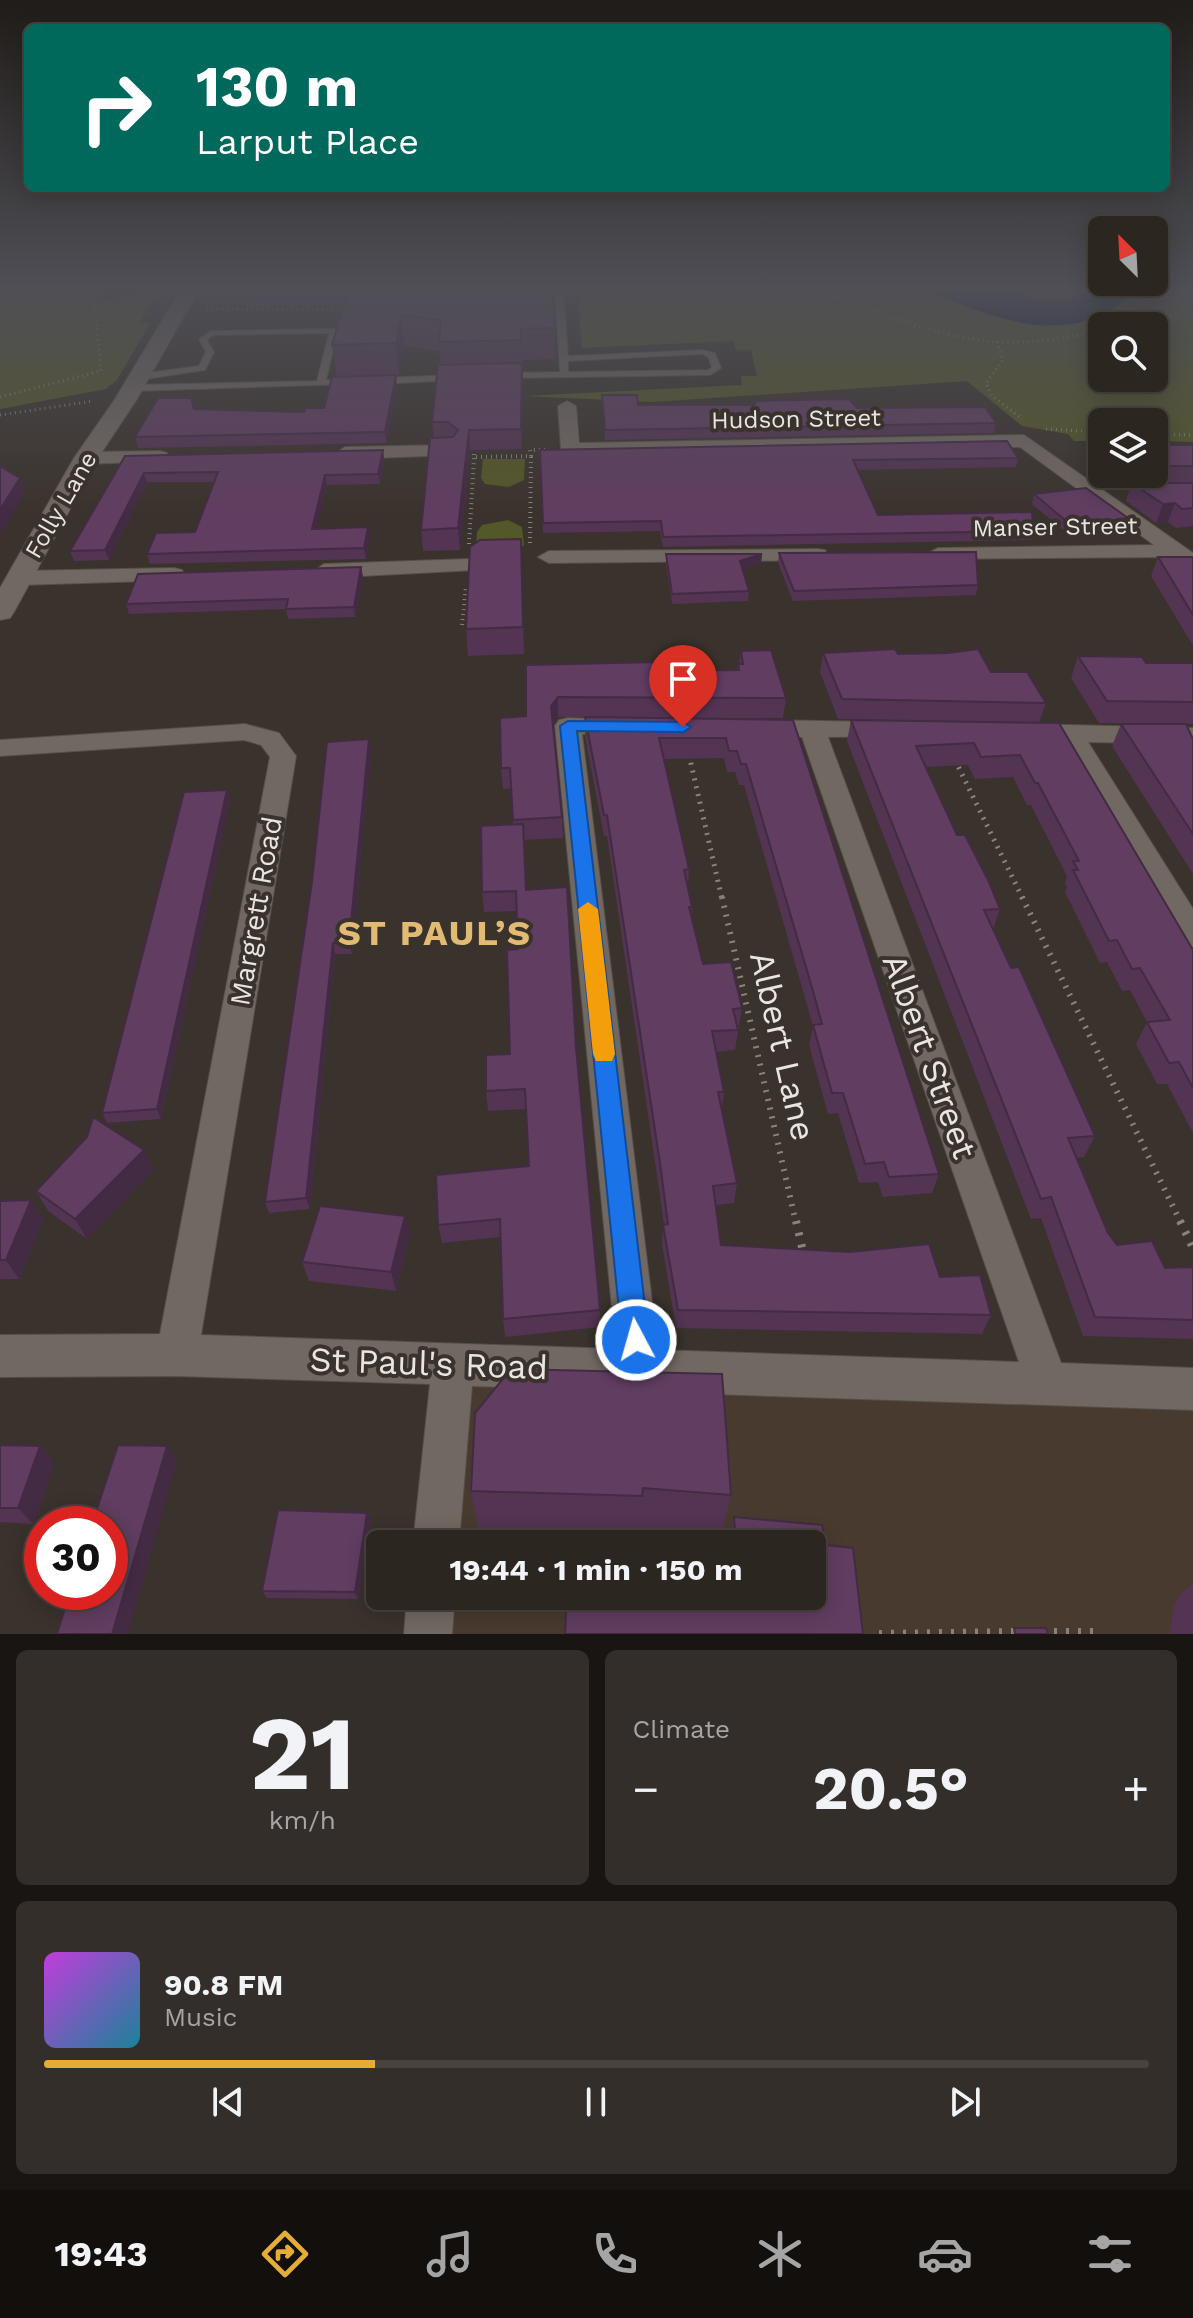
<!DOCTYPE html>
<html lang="en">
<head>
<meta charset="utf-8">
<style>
	:root { --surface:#2c2621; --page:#342e2a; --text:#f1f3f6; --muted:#a6a5a5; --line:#48433f; --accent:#e5ad35 }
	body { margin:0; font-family:"Work Sans",sans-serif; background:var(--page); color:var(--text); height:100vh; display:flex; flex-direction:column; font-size:30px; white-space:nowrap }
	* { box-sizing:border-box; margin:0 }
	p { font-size:26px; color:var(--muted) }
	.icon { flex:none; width:44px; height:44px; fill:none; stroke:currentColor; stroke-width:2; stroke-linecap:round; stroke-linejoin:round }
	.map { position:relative; height:1634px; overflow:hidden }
	.side { display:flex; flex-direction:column; gap:16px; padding:16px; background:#181512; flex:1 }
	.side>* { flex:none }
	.guide { position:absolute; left:24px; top:24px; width:1146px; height:168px; border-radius:12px; box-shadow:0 4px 20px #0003,0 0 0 2px var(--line); background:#00695c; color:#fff; overflow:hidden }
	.needle { width:52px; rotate:336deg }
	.tools { position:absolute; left:1088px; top:216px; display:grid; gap:16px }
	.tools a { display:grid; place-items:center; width:80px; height:80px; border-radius:12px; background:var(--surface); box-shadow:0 4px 20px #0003,0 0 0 2px var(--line); font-size:40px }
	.speed { position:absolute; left:24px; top:1506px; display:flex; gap:16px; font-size:40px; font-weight:700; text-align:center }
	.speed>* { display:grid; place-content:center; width:104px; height:104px; border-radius:50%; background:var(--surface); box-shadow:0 4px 20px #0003,0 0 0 2px var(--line); line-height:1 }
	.speed .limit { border:12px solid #d22; background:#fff; color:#111 }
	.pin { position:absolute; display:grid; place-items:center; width:68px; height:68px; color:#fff; margin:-82px -34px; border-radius:50% 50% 50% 0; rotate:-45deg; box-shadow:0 0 8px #0007 }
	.pin .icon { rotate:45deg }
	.me { position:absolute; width:88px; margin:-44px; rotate:354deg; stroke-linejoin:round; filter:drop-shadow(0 0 6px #0008) }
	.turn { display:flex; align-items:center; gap:28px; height:168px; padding:0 40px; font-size:36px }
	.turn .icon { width:104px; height:104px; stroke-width:2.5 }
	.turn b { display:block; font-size:56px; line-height:68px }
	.big { font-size:60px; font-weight:700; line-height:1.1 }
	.side .tile { flex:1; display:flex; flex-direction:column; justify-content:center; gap:12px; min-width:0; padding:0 28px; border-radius:12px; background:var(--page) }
	.side .dial { align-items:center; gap:0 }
	.dial b { font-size:104px; line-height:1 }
	.song { display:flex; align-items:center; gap:24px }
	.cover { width:96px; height:96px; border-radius:12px; background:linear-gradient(135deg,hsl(290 70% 55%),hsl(190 70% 35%)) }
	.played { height:8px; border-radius:4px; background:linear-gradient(90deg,var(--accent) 30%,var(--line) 30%) }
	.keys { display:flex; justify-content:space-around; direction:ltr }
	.heat { display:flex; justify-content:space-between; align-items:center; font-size:44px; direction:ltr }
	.side .tiles { flex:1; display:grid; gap:16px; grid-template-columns:1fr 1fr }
	.tile:last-child { grid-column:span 2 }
	.trip { position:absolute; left:366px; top:1530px; width:460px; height:80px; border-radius:12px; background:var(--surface); box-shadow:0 4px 20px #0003,0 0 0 2px var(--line); font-weight:700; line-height:80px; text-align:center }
	.dock { display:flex; height:128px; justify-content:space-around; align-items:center; background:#120f0d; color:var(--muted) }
	.dock .icon { width:56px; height:56px }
	.dock .selected { color:var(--accent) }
	.dock b { font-size:36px; color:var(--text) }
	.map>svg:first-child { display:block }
	.built { fill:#483a2f }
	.green { fill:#545727; fill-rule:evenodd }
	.water { fill:#06173b }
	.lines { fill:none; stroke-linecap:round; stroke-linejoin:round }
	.service-casing { stroke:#554f49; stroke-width:2 }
	.minor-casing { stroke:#554f49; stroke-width:2 }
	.tertiary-casing { stroke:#554f49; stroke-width:2 }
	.path-far4 { stroke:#89827d; stroke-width:3; stroke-dasharray:1 4; stroke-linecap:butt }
	.path-far3 { stroke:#89827d; stroke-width:4; stroke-dasharray:1 4; stroke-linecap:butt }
	.path-far2 { stroke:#89827d; stroke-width:5; stroke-dasharray:2 6; stroke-linecap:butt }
	.path-far1 { stroke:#89827d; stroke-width:6; stroke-dasharray:2 7; stroke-linecap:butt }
	.path { stroke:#89827d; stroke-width:8; stroke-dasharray:3 9; stroke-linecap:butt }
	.service { fill:#726862; fill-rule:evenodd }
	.minor { fill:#726862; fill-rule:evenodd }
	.tertiary { fill:#726862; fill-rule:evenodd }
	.wall { fill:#533453 }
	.shaded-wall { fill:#432b44 }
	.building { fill:#603d61; stroke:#432b44; stroke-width:2 }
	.route { fill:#1a73e8; stroke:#114b97; stroke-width:2 }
	.slow { fill:#f59e0b }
	.labels { text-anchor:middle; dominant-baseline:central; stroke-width:8; stroke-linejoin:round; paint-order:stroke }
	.far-street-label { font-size:24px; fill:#eae5e1; stroke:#3a322c }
	.street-label { font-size:28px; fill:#eae5e1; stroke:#3a322c }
	.near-street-label { font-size:34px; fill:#eae5e1; stroke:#3a322c }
	.district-label { font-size:36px; font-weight:bold; letter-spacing:2px; fill:#e1ba73; stroke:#3a322c }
</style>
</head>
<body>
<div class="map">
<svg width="1193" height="1634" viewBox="0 0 1193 1634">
	<rect width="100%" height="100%" fill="#3a322c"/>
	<path class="built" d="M453,1364L1193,1389V1634H428L431,1596H812V1544H436Z"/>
	<path class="green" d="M0,286H162L163,292L155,294L140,323H150L117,380L106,389L0,409Z
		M577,286H1193V442L1154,441V422H1102V441H1074L1068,434L1022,426L967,381L652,402L523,396L742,385L741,376H757L751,350H736L734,341L582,348ZM1102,326H1154V378H1102Z
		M483,459H525L524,480L509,487L485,484L481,478Z
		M508,520L522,527L524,546L476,547L477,532L482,525Z"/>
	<path class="water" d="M916,286H1005L1038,299L1063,300L1097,289V286H1137C1129,294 1120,305 1110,311C1044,346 978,310 916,286Z"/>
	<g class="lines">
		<defs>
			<path id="service" d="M559,291L563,293L568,356L702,350L715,353L721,368L710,375L502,378V374L505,373L560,372L555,293ZM702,354L708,357L712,367L708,370L568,372V361Z
				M334,329L338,331L326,380L348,379L352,382L351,384L133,391L129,388L133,385L317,381L329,333L213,335L207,340L214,352L205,370L139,380L135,377L139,374L199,366L206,352L199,339L211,331Z
				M456,375L459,376V380L377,384L373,381L377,378Z"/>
			<path id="minor" d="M567,401L576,406L579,443L1024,435L1193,553V569L1172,557L930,559L927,554L938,548L1154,545L1020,447L570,455L561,449L558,406Z
				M448,445L457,451L455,455L345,459L336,453L345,447Z
				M160,451L167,453V461L86,464L77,458L86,452Z
				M817,549L825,550L828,555L825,560L549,563L538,557L549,551Z
				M468,559L476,560L479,565L476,570L324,578L313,571L324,564Z
				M174,568L182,570L185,575L182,580L19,585L8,578L19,571Z
				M568,718L633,720L637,726L633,732L582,734L658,1350L1019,1362L802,737L749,734L745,728L749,722L758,720L884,722L893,724L897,730L893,736L828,737L1061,1363L1193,1368V1410L472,1386L459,1544H413L430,1384L177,1376L0,1377V1335L160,1334L270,757L261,745L244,740L0,756V740L245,724L279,733L296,756L201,1335L616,1349L555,726L559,720Z
				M1026,724L1193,728V744L1088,742L1193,909V947L1182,943L1062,741L1017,738L1013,732L1017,726Z
				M407,1596H455L452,1634H404Z"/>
			<path id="tertiary" d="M183,286H201L137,399L98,458L14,612L10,618L0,620V588L74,458L115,399Z"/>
		</defs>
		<use href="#service" class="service-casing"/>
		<use href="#minor" class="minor-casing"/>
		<use href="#tertiary" class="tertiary-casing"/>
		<path class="path-far4" d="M801,286C866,306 929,337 997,342C1032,344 1068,337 1102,330
			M1170,291L1193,290
			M207,309H342
			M1114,326L1137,306L1161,297L1173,286
			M997,342L1003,360L986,383L992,396L1021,418
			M0,397L101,371L93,286
			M0,415L94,401
			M1046,429L1102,432
			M1154,434L1193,435"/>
		<path class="path-far3" d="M474,454V457L531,456L530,450H546
			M530,543L531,456
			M469,544L474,458
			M462,625L466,586"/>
		<path class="path-far2" d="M689,755L722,899
			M955,760L1023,899"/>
		<path class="path-far1" d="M722,897L796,1223
			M1022,897L1181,1223"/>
		<path class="path" d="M796,1221L804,1256
			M1180,1221L1193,1248
			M1042,1632H1093
			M879,1634L1016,1632"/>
		<use href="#service" class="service"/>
		<use href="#minor" class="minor"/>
		<use href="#tertiary" class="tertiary"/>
	</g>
	<path class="wall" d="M242,286H552L556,359L523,360L522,449L470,450L460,550L423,551L421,530L434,438L432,422L441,365L439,351L404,346L399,375L337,377L332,345L341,314L340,305L246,307Z
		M397,386L387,443L138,448L135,437L194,409L304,412Z
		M602,395L638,405L857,408L996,423L994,433L605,440Z
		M1154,445H1193V526L1176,528L1168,522L1156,523L1126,501L1131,484L1116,483L1109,474H1154Z
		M383,450L384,460L380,484L327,485L316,529L368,527L370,537L366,559L150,564L147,554L195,532L215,482H147L109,560L74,561L70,551L125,456Z
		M540,450L1018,458L1016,467L857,470L878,515L1033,531L1031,540L663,547L660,531L543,533Z
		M1034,494L1128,518L1125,527L1069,535L1032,504Z
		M779,553L978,585L976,595L793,601L778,563Z
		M666,554H762L761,563L742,570L749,591L748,601L672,604L666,564Z
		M1158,557H1193V644H1192L1151,576Z
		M522,565L524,654L468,656L466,629Z
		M361,567L363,577L355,617L288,619L286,609L129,614L126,604Z
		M741,651L786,698L783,718H640L793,720L939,1174L932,1193L883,1197L878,1182L859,1183L838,1113L828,1114L809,1045L813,1027L809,1012L744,785H739L735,772H727L724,758L664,759L689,869L688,886L692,907L691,917L703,964L742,1008L735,1050L716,1052L724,1092L722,1107L737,1183L734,1203L716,1205L721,1245L940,1277L991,1315L982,1334L676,1328L662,1244L663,1225H664L658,1182L607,836H604L585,737V717H558L553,725L562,817L563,838L524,840L526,890L576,1048L600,1310V1327L505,1337L503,1319L500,1237L442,1243L438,1225L529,1166L526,1109L488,1111L486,1091L510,1054L518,949L517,911L484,912L482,892L513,825L511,788L503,789L501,768L526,716V665L661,671L737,670L738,664H739Z
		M823,653L898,654L991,672L1046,703L1039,723L838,719L820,672Z
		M1078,656L1146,663H1193V724L1099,723L1071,678Z
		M851,720L1059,723L1193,950V1133L1167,1084H1157L1136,1044L1147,1022L1130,990L1122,991L1107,962L1100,963L1065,892L1067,887L1065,883L1067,876L1031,805H1027L1013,777L975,779L968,765L925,767L957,835L1000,909L993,929L1011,968L1095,1136L1084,1157L1076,1158L1108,1233L1117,1245L1165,1268L1193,1267V1339L1083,1336L1041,1218L1031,1219L847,741Z
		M1121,724L1193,739V874L1112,746Z
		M371,750L352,954H335L310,1209L269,1213L265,1202Z
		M227,790L230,800L161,1119L107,1123L102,1113Z
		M144,1150L153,1170L87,1239L48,1211L36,1191Z
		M31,1200L43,1219L19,1279H0V1201Z
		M410,1235L396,1291L309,1281L302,1262Z
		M475,1413L731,1495L722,1534L640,1528L639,1536L479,1531L471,1491Z
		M0,1445L40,1446L54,1463L33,1524L0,1522Z
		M734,1517L826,1545L863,1634L728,1597L812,1596V1544H728Z
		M370,1520L358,1599L267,1598L262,1591Z
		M1193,1583V1634H1169L1174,1606L1180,1595Z"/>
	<path class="shaded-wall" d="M95,286H162L163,292L99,300Z
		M401,315L404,346L399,375L396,343Z
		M522,363V449L521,429Z
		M396,375L397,386L387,443L385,432Z
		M469,430L470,450L460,550L458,528Z
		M383,450L384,460L380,484L378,474Z
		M144,473L147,482L109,560L105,550Z
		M325,475L327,485L314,539L312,529Z
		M20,478L25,493L0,536V510Z
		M1175,503L1168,522L1156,523L1163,504Z
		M1128,518L1125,527L1069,535L1072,526Z
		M368,527L370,537L366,559L364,548Z
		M762,554L761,563L739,571L740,561Z
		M361,567L363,577L355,617L354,607Z
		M558,697V717L552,726L551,706Z
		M369,739L371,750L352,954L349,942Z
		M227,790L230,800L161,1119L157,1109Z
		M333,943L335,954L310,1209L306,1198Z
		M144,1150L153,1170L87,1239L75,1219Z
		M31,1200L43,1219L19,1279L6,1260Z
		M405,1216L410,1235L396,1291L391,1272Z
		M40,1446L54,1463L33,1524L18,1508Z
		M167,1446L177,1461L128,1634H112Z
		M367,1513L370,1520L358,1599L355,1592Z"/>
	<path class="building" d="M340,286H552L555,328L521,329V340L439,342L441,320L401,315L396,343L332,345L348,292H338Z
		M522,363L521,429L469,430L458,528L421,530L430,438L453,437L458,430L448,422H432L438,365Z
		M396,375L385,432L135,437L158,398H191L194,409L304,412L305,408H324L332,377Z
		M602,395H637L638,405H754L756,401L849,399L857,408L985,407L996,423L605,430Z
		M1007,441L1018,458L853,460L878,515L1032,512L1033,531L663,537L661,521L543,523L540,450Z
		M1154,445H1193V466H1154Z
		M383,450L378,474L325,475L312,529L368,527L364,548L147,554L156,533L195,532L218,472L144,473L105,550L70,551L125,456Z
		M0,466L20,478L0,510Z
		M1132,483H1193V508L1182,509L1175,503L1163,504Z
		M1086,488L1128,518L1072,526L1034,494Z
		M521,539L523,627L466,629L470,547L480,540Z
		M976,552L978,585L794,591L779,553Z
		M666,554H762L740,561L749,591L672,594Z
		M1158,557H1193V615Z
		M361,567L354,607L286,609L288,599L126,604L138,574Z
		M895,649L898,654L948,653L978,649L991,672H1027L1046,703L842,699L823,653Z
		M771,650L786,698L558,697L551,706L562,817L513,820L510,768H501L500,718L526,716V665L659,662L661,671L739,670L738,664H743L741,651Z
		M1078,656L1142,657L1146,663H1193V702L1107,701Z
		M585,717L793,720L939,1174L889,1177L884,1162L865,1164L843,1093H832L813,1025L822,1024L813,991L746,764H741L737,751H729L726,738H659L689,869L684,870L692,907H689L703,964L731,962L742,1008L733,1009L738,1030L712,1031L724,1092H718L737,1183L713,1186L721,1245L850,1252L929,1244L940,1277L980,1275L991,1315L678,1310L663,1225L668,1224L660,1163L607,815H604Z
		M851,720L1059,723L1193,950V1088L1179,1062L1169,1063L1147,1022L1170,1020L1140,968L1132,969L1117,940L1109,941L1073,870H1078L1073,861H1079L1038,783H1035L1020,755L981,757L974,743L916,746L957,835H965L989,882L1000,909L984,910L1011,968L1019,967L1095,1136L1068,1138L1108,1233L1117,1245L1152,1241L1165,1268L1193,1267V1320L1095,1317L1051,1197L1041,1199Z
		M1121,724H1186L1193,739V834Z
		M369,739L349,942L333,943L306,1198L265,1202L312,882L327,742Z
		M227,790L157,1109L102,1113L184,792Z
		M523,824L526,890L567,887L576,1048L600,1310L503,1319L500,1219L438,1225L436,1175L529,1166L525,1089L486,1091V1055L510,1054L507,950L518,949L516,891L482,892L481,826Z
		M93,1117L144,1150L75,1219L36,1191L87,1137Z
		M31,1200L6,1260H0V1201Z
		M320,1206L405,1216L391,1272L302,1262Z
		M511,1369L722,1374L731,1495L643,1488L642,1496L471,1491L475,1413Z
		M0,1445L40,1446L18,1508H0Z
		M118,1445L167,1446L112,1634H57L70,1592H110V1524H92Z
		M278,1510L367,1513L355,1592L262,1591Z
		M734,1517L822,1525L826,1545L853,1548L863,1634H565L567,1596H812V1544H736Z
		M1014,1628H1046L1048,1634H1015Z"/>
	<linearGradient id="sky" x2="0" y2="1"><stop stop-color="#201c18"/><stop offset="0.56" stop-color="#4f4f56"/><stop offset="1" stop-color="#4f4f56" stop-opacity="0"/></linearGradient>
	<rect width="1193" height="515" fill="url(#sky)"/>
	<path class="route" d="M568,721L683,722L691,727L683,732L577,731L649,1340L645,1349L636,1353L626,1349L622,1340L560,726Z"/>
	<path class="slow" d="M588,902L598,909L615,1054L612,1061H596L593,1054L578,909Z"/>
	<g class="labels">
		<g class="far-street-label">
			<text transform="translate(796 419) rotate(-1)">Hudson Street</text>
			<text transform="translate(61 505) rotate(-60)">Folly Lane</text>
			<text transform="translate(1055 527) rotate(-1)">Manser Street</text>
		</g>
		<g class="street-label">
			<text transform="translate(256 911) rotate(-80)">Margrett Road</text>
		</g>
		<g class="near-street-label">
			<text transform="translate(783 1046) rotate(77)">Albert Lane</text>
			<text transform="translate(930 1056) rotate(70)">Albert Street</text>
			<text transform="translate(429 1363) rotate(2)">St Paul's Road</text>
		</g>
		<g class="district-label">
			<text x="435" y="933">ST PAUL’S</text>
		</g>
	</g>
</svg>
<div class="tools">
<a><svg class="needle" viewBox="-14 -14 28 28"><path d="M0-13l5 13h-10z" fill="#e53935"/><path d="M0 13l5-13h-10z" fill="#a6a5a5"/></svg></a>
<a><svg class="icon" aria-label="search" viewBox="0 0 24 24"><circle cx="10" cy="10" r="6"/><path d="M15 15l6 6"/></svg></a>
<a><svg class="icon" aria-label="layers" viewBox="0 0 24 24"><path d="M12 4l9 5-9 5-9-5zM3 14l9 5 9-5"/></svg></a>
</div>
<div class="speed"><div class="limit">30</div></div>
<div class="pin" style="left:683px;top:727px;background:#d93025"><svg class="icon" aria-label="arrive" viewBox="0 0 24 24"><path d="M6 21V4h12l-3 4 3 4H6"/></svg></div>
<svg class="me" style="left:636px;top:1340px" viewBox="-20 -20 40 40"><circle r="17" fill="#1a73e8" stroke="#fff" stroke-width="3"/><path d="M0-11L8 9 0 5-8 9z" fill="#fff"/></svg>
<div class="trip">19:44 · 1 min · 150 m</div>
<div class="guide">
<div class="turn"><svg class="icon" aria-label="right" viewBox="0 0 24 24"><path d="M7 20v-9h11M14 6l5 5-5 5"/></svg><div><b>130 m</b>Larput Place</div></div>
</div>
</div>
<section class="side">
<div class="tiles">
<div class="tile dial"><b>21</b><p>km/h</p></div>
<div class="tile"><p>Climate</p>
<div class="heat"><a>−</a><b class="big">20.5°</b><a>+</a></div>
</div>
<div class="tile">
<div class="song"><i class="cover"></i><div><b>90.8 FM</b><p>Music</p></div></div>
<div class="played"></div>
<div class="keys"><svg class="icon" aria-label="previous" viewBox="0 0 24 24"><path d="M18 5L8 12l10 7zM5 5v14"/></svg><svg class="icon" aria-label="pause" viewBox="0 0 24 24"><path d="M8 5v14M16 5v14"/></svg><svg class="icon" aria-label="next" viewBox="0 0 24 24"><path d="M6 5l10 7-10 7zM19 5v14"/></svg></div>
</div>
</div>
</section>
<nav class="dock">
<b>19:43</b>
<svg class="icon selected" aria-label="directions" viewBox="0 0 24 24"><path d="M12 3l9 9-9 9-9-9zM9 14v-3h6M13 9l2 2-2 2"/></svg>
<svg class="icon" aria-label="music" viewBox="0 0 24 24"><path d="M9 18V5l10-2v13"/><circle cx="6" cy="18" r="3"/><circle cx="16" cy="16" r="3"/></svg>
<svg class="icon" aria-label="phone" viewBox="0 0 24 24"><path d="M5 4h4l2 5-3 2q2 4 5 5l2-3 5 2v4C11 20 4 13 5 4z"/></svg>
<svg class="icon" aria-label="climate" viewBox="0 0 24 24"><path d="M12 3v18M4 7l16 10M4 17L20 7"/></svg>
<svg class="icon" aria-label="car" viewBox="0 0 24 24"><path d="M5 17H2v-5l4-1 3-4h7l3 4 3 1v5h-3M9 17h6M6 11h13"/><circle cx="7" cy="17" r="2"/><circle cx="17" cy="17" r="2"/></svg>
<svg class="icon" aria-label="filters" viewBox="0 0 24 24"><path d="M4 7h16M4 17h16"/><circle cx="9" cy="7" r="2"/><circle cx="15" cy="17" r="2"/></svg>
</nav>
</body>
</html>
